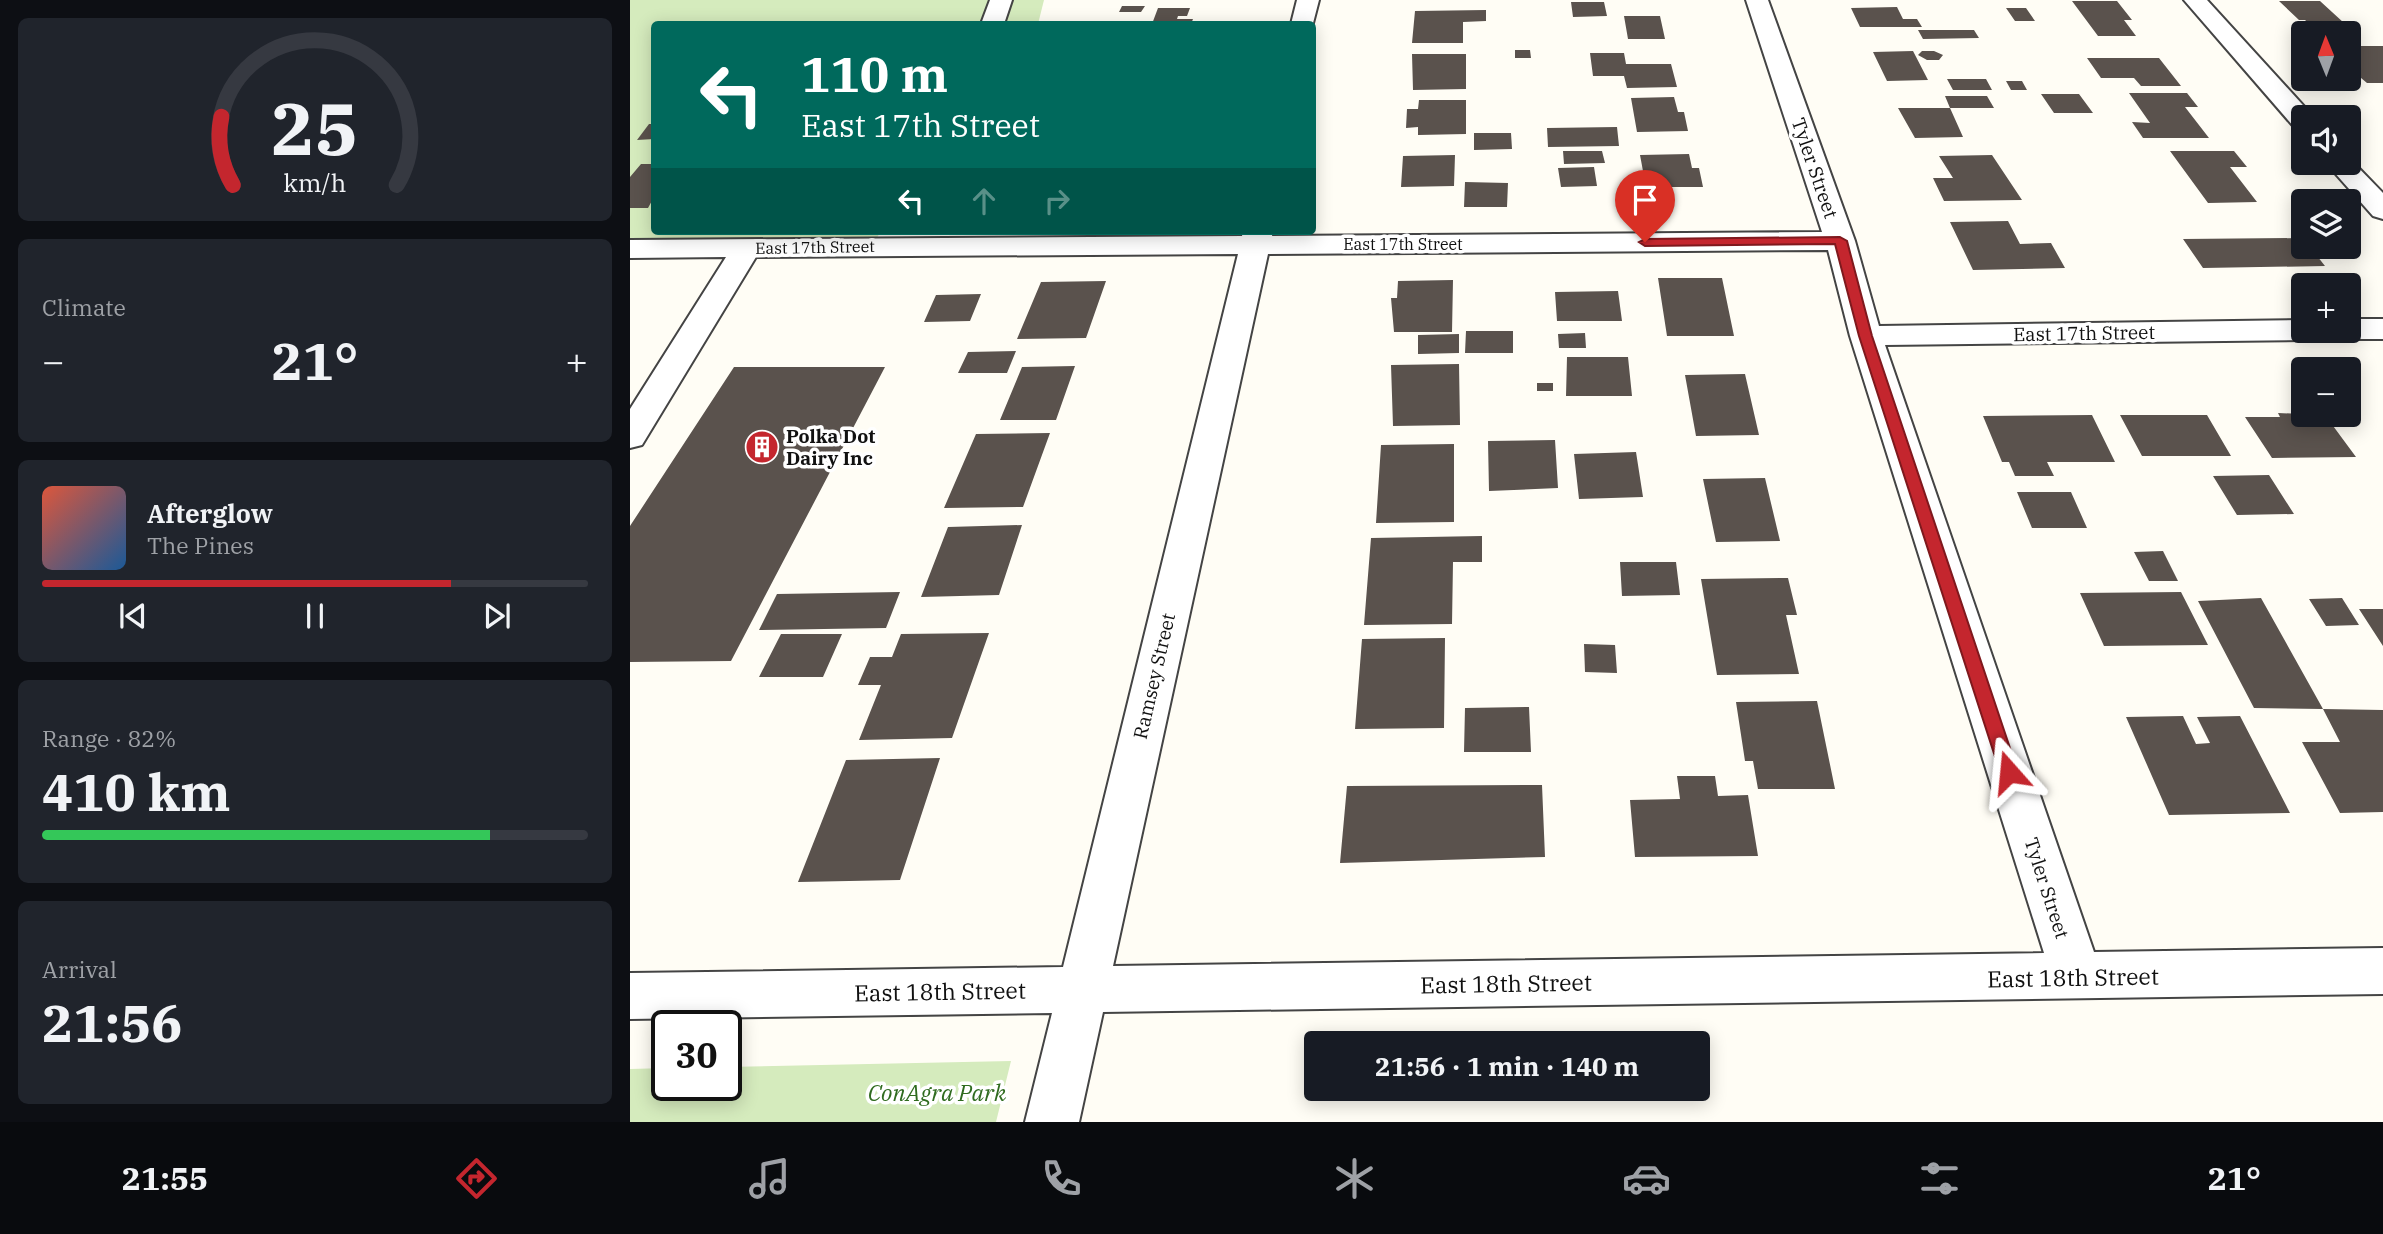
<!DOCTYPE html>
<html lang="en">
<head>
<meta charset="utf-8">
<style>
	:root { --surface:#171b24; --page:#20242c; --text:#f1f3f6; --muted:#9ea1a6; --line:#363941; --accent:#c4262e }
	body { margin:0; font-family:"IBM Plex Serif",serif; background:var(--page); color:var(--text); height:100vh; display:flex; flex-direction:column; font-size:26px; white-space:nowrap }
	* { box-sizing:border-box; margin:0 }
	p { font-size:23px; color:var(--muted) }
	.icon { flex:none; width:38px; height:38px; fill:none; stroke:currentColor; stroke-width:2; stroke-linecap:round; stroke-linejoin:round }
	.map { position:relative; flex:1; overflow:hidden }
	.side { display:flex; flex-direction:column; gap:18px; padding:18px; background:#0d0f14; width:630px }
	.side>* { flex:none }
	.banner { position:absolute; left:21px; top:21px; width:665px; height:214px; border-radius:7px; box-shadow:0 4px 18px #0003; background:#00695c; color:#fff; overflow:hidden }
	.needle { width:46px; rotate:359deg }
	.controls { position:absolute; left:1661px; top:21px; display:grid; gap:14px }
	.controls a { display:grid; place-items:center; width:70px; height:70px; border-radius:7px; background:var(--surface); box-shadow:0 4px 18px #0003; font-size:35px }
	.speed { position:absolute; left:21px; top:1010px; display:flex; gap:14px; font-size:35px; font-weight:700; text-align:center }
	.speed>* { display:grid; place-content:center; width:91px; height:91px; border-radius:50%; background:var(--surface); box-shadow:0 4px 18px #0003; line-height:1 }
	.speed .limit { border:4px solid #111; border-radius:10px; background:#fff; color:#111 }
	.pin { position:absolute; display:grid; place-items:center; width:60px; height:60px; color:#fff; margin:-72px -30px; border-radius:50% 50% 50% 0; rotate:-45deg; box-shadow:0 0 7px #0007 }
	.pin .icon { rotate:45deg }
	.me { position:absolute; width:77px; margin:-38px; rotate:342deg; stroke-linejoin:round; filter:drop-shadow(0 0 5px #0008) }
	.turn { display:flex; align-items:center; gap:24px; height:147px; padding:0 35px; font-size:32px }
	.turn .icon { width:91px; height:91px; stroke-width:2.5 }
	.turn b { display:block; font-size:49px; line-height:60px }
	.lanes { display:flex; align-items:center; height:66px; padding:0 35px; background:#0003; justify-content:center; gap:35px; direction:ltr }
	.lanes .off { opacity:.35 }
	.big { font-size:52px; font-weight:800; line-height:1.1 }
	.side .widget { flex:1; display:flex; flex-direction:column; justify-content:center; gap:10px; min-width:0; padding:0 24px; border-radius:10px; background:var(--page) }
	.side .dial { align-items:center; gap:0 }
	.dial svg { height:182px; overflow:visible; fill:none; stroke:var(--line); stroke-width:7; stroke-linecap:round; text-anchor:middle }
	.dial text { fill:var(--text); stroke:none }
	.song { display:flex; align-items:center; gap:21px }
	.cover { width:84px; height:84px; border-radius:10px; background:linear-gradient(135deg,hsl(10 70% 55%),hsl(210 70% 35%)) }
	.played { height:7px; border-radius:4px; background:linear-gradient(90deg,var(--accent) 75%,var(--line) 75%) }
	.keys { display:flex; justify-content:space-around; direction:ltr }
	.heat { display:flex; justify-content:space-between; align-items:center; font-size:38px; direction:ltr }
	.charge { height:10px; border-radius:5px; background:linear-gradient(90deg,#34c759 82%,var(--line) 0) }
	.trip { position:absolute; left:674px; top:1031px; width:406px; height:70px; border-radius:7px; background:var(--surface); box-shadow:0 4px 18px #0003; font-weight:800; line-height:70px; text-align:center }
	.tab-bar { display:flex; height:112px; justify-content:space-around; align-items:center; background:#090b0e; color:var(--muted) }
	.tab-bar .icon { width:49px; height:49px }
	.tab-bar .current { color:var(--accent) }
	.tab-bar b { font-size:32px; color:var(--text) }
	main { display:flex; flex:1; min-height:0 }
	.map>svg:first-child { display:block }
	.green { fill:#d5ebbd }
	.building { fill:#5a524d }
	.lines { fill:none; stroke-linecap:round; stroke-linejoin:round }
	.minor-casing { stroke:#444; stroke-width:4 }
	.minor { fill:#fff; fill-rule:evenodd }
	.route { fill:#c4262e; stroke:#7f191e; stroke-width:2 }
	.labels { text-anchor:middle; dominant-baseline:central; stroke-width:7; stroke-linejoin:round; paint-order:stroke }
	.far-street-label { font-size:16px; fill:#111; stroke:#fff }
	.street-label { font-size:19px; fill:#111; stroke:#fff }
	.poi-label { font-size:19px; font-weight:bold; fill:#111; stroke:#fff; text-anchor:start }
	.near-street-label { font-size:23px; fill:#111; stroke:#fff }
	.near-park-label { font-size:23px; font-style:italic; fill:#2f6b1f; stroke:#fff }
</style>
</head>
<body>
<main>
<section class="side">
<div class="widget dial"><svg viewBox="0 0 100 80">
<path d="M14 69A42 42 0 1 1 86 69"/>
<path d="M14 69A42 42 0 0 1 9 39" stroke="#c4262e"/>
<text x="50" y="56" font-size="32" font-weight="700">25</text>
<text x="50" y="72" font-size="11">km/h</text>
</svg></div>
<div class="widget"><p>Climate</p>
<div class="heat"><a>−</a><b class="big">21°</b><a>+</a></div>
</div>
<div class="widget">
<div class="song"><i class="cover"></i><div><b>Afterglow</b><p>The Pines</p></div></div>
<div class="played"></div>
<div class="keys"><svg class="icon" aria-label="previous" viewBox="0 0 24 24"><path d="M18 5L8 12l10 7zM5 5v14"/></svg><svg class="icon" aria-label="pause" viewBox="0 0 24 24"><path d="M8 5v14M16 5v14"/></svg><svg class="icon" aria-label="next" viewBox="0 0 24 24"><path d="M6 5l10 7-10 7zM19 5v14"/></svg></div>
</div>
<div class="widget"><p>Range · 82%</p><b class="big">410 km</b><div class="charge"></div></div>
<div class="widget"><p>Arrival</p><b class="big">21:56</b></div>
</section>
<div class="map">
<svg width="1753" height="1122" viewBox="0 0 1753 1122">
	<rect width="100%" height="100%" fill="#fffdf5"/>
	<path class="green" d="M0,0H414L408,24H24V231H251L242,246L0,249Z
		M381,1061L366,1122H0V1069L37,1068V1085H96V1067Z"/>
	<path class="building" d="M1442,1H1487L1502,20H1494L1506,36H1468Z
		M1649,1H1690L1726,34L1689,33L1675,20H1669Z
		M941,2H974L977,16L943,17Z
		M492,6H515L511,12H489Z
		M1267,7L1273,19H1287L1292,27H1230L1221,8Z
		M528,8H560L557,16H548L547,19H563L561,24H522Z
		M1376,8H1396L1405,21H1385Z
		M856,10V21L833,22V43H782L785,11Z
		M994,16H1030L1035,39H998Z
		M1288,30H1344L1349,38L1293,39Z
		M1718,46H1753V83H1737L1718,67Z
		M885,50H900L901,58H885Z
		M1283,51L1298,80L1257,81L1243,52Z
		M1292,51H1304L1313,55L1309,60H1297L1288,55Z
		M960,53H994L996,64H1041L1047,87L997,88L994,76H963Z
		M782,54H836V89L783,90Z
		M1457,58H1529L1551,86H1511L1504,78H1471Z
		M1317,79H1356L1362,90H1323Z
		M1376,81H1392L1397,90H1381Z
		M1499,93H1557L1568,107H1555L1579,138H1513L1502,122L1520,123Z
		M1411,94H1449L1463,113H1424Z
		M1315,96H1357L1364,108H1320Z
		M1044,97L1048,112H1054L1058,131L1007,132L1001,98Z
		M789,100H836V134L788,135V127L776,128L777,109H788Z
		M1268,108H1320L1333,137L1285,138Z
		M19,124H24V139L7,140Z
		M987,127L989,146L918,147L917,128Z
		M844,133H881L882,149L844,150Z
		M933,151H972L975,163L934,164Z
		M1540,151H1604L1617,167H1600L1627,202L1578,203Z
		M1059,154L1062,168H1069L1073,187H1016L1010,155Z
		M825,155L824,186L771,187L773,156Z
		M1362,155L1392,200L1314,201L1303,178H1323L1309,156Z
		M11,164H24V197L18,208H0V177Z
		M964,167L967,186L931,187L928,168Z
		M835,182L878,183L877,207H834Z
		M1378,221L1390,244L1421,243L1435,268L1343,270L1320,222Z
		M1672,238L1673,247H1680L1695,266L1573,268L1553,239Z
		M1028,278H1092L1104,336H1037Z
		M823,280L822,332H764L761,298H767L768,281Z
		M476,281L456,338L387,339L411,282Z
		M988,291L992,321H927L925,292Z
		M351,294L340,321L294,322L306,295Z
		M836,331H883V353H835Z
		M955,333L956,348H929L928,334Z
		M829,334V353L788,354V335Z
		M386,351L377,373H328L338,352Z
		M937,357H998L1002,396H936Z
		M829,364L830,425L763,426L761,365Z
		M445,366L426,420H370L392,367Z
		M104,367H255L101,661L0,662V526Z
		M1115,374L1129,435L1066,436L1055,375Z
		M907,383H923V391H907Z
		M1648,413L1695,415L1726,457L1642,458L1615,417H1650Z
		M1462,415L1485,462H1417L1424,476H1385L1379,462H1372L1353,416Z
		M1490,415H1577L1601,456H1512Z
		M420,433L393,507L314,508L346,434Z
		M925,440L928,488L859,491L858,441Z
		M824,444V522L746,523L751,445Z
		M1006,452L1013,497L949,499L944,454Z
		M1639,475L1664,514L1607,515L1583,476Z
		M1135,478L1150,541L1086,542L1073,479Z
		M1387,492H1441L1457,528H1402Z
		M392,525L369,595L291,597L318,527Z
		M852,536V562H823L822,624L734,625L741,538Z
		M1533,551L1548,581H1519L1504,552Z
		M990,562H1046L1050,595L992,596Z
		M1158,578L1167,615H1156L1169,674L1087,675L1071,579Z
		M270,592L256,628L129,630L147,594Z
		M1551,592L1578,645L1474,646L1450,593Z
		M1631,598L1693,709L1753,710V812L1710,813L1672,742H1710L1693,709L1624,708L1568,601Z
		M1712,598L1729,625L1696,626L1679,599Z
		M1729,609H1753V646Z
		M359,633L322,738L229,740L251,685H228L240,657H262L271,634Z
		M151,634H212L193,677H129Z
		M815,638L814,728L725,729L732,639Z
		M954,644L985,645L987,673L955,672Z
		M1187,701L1205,789H1128L1123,761H1115L1106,702Z
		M899,707L901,752H834L835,708Z
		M1553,716L1566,744L1580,743L1567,717L1610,716L1660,813L1539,815L1496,717Z
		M310,758L270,880L168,882L216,760Z
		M1047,776H1085L1088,796L1118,795L1128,856L1005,857L1000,800L1050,799Z
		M912,785L915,857L710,863L717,786Z"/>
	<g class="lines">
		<defs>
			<path id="minor" d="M360,0H382L374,24H351Z
				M667,0H689L682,27V24H661Z
				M1116,0H1138L1225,241L1249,326L1673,320V331H1688L1684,337L1673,340L1255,345L1464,952L1753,948V994L473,1012L449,1122H395L422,1013L0,1019V973L433,967L608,254L126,257L12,445L0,448V409L96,257L0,258V240L612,236L613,231H643L642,236L1192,232ZM1198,250L1220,336L1414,953L483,966L638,254Z
				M1554,0H1577L1682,115L1683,117H1673V129L1664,127Z
				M1718,157L1753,193V219L1743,216L1696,163H1718Z
				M1718,319H1753V339H1718L1707,336L1703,331H1718Z"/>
		</defs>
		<use href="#minor" class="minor-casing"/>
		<use href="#minor" class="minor"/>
	</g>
	<path class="route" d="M1210,237L1217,241L1242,336L1388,772L1386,777L1379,779L1373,777L1370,772L1229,336L1205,244L1015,246L1009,242L1015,239Z"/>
	<defs>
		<symbol id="building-disc" viewBox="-11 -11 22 22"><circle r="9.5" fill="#c4262e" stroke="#fff"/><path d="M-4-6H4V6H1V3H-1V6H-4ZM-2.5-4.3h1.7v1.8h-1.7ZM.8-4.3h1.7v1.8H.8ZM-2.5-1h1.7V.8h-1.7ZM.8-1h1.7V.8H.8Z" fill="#fff"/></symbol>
	</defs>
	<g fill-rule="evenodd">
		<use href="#building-disc" x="113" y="428" width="38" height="38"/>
	</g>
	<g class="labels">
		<g class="far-street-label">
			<text x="773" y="244">East 17th Street</text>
			<text transform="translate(185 247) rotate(-1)">East 17th Street</text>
		</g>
		<g class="street-label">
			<text transform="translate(1185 168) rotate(71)">Tyler Street</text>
			<text transform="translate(1454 333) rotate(-1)">East 17th Street</text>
			<text transform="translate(524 676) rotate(-77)">Ramsey Street</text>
			<text transform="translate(1417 888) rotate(72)">Tyler Street</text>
		</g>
		<g class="poi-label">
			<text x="156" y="436">Polka Dot<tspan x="156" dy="22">Dairy Inc</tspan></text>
		</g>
		<g class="near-street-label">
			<text transform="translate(1443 977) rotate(-1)">East 18th Street</text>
			<text transform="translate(876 983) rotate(-1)">East 18th Street</text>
			<text transform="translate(310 991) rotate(-1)">East 18th Street</text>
		</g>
		<g class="near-park-label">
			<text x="307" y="1092">ConAgra Park</text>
		</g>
	</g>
</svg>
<div class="controls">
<a><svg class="needle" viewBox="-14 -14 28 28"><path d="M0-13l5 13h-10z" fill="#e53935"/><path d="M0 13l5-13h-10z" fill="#9ea1a6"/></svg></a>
<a><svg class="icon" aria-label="sound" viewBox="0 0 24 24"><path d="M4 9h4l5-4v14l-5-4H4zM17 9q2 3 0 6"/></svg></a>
<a><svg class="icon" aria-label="layers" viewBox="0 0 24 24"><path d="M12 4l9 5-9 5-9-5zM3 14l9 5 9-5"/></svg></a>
<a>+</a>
<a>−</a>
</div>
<div class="speed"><div class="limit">30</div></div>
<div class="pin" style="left:1015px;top:242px;background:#d93025"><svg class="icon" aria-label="arrive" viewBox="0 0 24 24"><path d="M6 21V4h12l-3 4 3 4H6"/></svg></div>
<svg class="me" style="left:1379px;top:772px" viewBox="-20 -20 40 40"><path d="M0-17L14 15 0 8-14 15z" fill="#c4262e" stroke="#fff" stroke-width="4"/></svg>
<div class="trip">21:56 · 1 min · 140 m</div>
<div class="banner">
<div class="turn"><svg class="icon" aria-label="left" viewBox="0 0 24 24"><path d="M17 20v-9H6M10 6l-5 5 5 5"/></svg><div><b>110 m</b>East 17th Street</div></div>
<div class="lanes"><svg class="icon" aria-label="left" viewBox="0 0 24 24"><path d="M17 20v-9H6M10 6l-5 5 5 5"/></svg><svg class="icon off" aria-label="ahead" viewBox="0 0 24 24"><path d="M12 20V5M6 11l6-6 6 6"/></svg><svg class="icon off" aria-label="right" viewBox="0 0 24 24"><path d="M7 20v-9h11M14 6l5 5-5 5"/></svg></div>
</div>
</div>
</main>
<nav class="tab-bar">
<b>21:55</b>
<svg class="icon current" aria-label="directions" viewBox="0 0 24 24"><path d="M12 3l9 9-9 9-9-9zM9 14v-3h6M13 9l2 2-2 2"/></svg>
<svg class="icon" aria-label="music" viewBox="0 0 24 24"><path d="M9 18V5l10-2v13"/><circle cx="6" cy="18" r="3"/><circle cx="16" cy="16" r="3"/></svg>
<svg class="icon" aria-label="phone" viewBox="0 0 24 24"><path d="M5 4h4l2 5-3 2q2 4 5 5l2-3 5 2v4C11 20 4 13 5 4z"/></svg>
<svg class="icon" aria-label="climate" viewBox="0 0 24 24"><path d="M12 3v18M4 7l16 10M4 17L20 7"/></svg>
<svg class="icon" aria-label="car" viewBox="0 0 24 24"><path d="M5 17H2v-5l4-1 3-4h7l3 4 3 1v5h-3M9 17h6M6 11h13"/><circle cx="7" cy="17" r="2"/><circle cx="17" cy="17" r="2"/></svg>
<svg class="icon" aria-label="filters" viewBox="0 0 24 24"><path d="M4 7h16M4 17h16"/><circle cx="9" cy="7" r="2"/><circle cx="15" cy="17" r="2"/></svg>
<b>21°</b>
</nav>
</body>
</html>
